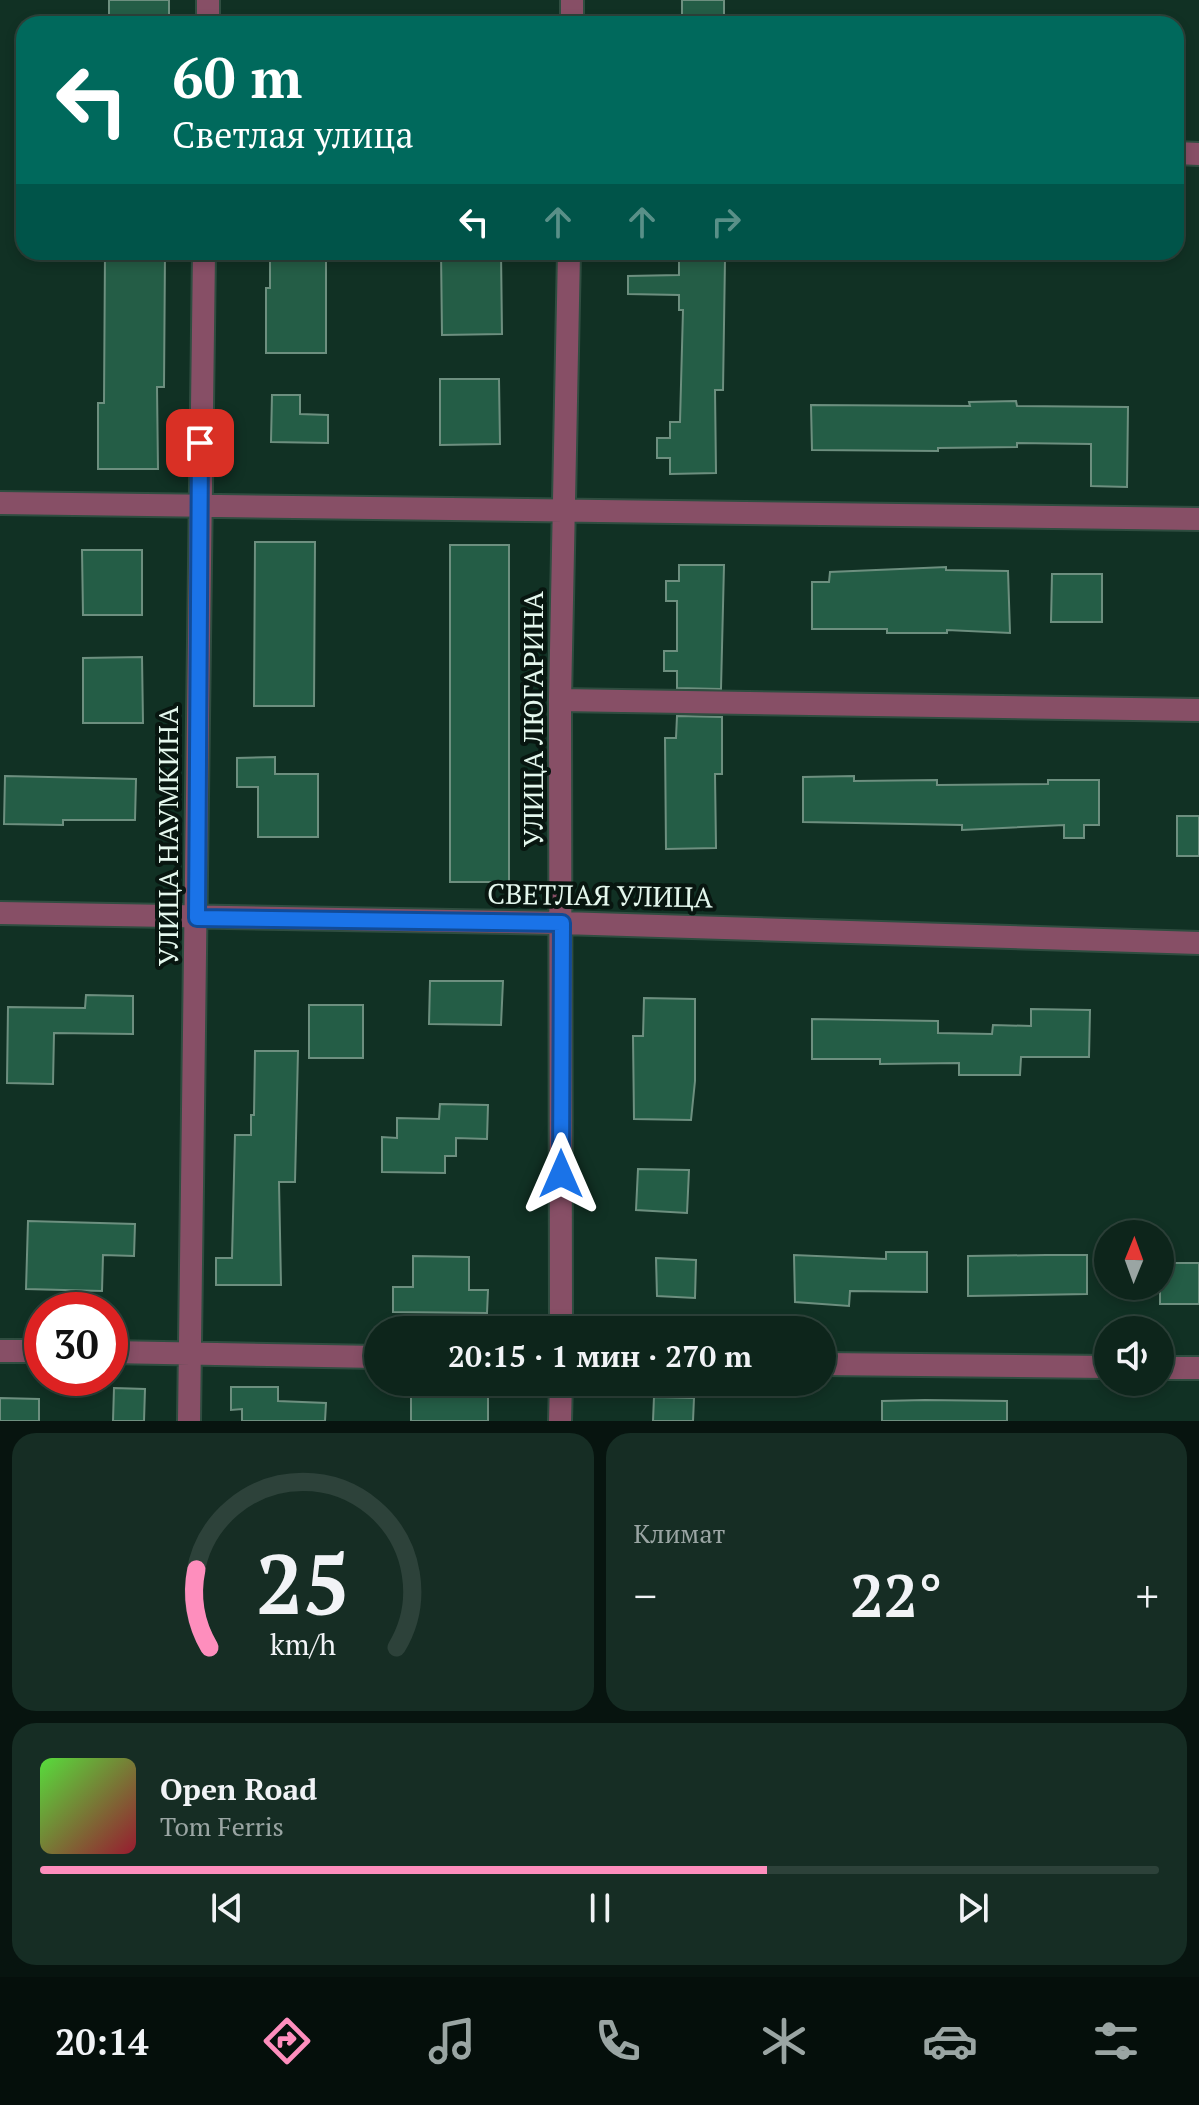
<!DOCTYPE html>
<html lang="ru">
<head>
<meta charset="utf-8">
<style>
	:root { --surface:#0d251b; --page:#162d24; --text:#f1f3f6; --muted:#9aa5a3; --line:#2d423a; --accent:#fe8ebd }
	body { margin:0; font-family:"PT Serif",serif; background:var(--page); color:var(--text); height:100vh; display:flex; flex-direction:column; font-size:30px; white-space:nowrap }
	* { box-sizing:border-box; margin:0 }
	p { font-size:26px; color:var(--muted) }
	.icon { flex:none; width:44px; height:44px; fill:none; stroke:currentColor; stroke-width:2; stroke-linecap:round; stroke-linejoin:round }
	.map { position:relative; height:1421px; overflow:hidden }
	.drawer { display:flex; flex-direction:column; gap:12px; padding:12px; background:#07140f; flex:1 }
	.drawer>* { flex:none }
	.hud { position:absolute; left:16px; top:16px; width:1168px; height:244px; border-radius:24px; box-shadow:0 4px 12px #0003,0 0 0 2px var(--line); background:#00695c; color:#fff; overflow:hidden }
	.needle { width:52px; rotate:1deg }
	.buttons { position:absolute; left:1094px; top:1220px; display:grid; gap:16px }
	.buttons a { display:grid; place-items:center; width:80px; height:80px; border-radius:50%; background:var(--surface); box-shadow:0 4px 12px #0003,0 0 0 2px var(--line); font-size:40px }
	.speed { position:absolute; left:24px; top:1292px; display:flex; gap:16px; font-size:40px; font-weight:700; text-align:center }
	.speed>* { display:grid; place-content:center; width:104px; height:104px; border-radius:50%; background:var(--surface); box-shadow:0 4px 12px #0003,0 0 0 2px var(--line); line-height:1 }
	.speed .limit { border:12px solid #d22; background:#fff; color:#111 }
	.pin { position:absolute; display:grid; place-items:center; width:68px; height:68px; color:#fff; margin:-34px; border-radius:16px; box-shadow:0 4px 12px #0006 }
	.me { position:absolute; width:88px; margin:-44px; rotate:0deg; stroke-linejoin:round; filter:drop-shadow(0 0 6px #0008) }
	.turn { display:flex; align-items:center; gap:28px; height:168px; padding:0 24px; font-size:36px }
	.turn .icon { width:104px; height:104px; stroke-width:2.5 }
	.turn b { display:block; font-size:56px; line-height:68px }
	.lanes { display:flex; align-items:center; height:76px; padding:0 24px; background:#0003; justify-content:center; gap:40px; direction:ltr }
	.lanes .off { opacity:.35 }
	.big { font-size:60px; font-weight:700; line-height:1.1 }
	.drawer .widget { flex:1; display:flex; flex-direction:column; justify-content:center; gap:12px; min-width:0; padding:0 28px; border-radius:24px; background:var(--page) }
	.drawer .dial { align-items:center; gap:0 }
	.dial svg { height:208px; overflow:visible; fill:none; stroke:var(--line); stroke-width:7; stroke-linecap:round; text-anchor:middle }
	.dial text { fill:var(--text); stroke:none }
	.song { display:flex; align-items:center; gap:24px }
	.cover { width:96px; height:96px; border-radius:12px; background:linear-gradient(135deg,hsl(110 70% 55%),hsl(350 70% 35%)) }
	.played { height:8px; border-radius:4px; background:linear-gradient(90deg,var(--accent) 65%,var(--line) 65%) }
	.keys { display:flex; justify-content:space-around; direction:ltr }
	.heat { display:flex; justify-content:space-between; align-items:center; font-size:44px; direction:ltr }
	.drawer .tiles { flex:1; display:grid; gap:12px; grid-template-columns:1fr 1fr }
	.widget:last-child { grid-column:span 2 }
	.trip { position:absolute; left:364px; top:1316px; width:472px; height:80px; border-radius:40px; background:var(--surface); box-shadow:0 4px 12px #0003,0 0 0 2px var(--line); font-weight:700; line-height:80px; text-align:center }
	.menu { display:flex; height:128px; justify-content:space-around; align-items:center; background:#050f0b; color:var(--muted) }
	.menu .icon { width:56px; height:56px }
	.menu .active { color:var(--accent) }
	.menu b { font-size:36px; color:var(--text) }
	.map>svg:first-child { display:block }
	.building { fill:#245d46; stroke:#6d8f7f; stroke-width:2 }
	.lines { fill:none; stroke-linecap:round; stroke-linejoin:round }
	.minor-casing { stroke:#2f4d40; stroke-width:26 }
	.minor { stroke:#874f66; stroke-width:22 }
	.route-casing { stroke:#114b97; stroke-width:20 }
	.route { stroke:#1a73e8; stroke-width:14 }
	.labels { text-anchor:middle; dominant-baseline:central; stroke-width:8; stroke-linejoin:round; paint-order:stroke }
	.street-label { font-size:28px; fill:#e4f7ed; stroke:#081610 }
</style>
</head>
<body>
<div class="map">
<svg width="1199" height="1421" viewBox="0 0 1199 1421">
	<rect width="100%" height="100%" fill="#113124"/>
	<path class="building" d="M109,0H169V24H109Z
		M682,0H724V24H682Z
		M105,252H165L164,387H157L158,469H98V403H104Z
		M270,252H326V353H266V288H270Z
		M441,252H501L502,334L442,335Z
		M679,259H725L723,390H715L716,473L670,474V458H657V438H670V422H680L683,310H679V295L628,294V276L679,275Z
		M440,379H499L500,444L440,445Z
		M272,395H300V414L328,415V443L271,442Z
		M1016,401L1017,406L1128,407L1127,487L1091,486V444L1017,443V447L938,448V451L812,450L811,405L970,406L969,402Z
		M255,542H315L314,706H254Z
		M450,545H509V882H450Z
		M82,550H142V615H83Z
		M679,565H724L721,689L677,688V671H664V651H677V601H666V581H679Z
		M946,567V570L1008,571L1010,633L947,630V633H887V629H812V582H829L830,572Z
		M1052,574H1102V622H1051Z
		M142,657L143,723H83V658Z
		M677,716L722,717V774H715L716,848L666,849L665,738H676Z
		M275,757V774H318V837H258V787H237V758Z
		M5,776L136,779L135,820H63V825L4,824Z
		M854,776V781L937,780V785L1048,784V780H1099V825H1084V838H1064V825L962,830V825L803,822V777Z
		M1177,816H1199V856H1177Z
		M430,981H503L501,1025L429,1024Z
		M86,995L133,996V1034L54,1033L53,1084L7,1083L8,1007L85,1008Z
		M644,998L695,999V1081L691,1120L634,1119L633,1036H643Z
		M309,1005H363V1058H309Z
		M1031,1009L1090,1010L1089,1057H1021L1020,1075H959V1063L880,1064V1059H812V1019L938,1021V1033L992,1034L993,1025L1031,1026Z
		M255,1051H298L295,1182H279L281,1285H216V1258H232L235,1135H251V1115H254Z
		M440,1104L488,1105L487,1139L456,1138V1156H445V1173L382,1172V1137L397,1138V1118L439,1119Z
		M638,1169L689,1170L687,1213L636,1210Z
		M28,1221L135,1224L134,1256L103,1255L102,1291L26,1289Z
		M886,1252H927V1292L850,1291L849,1306L795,1302L794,1255L886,1259Z
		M1046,1255H1087V1294L968,1296V1256Z
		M413,1256L469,1257V1290H488L487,1313L393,1312V1287H413Z
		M656,1258L696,1260L695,1298L657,1296Z
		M1160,1263H1199V1304H1160Z
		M411,1384H488V1421H411Z
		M231,1387H278V1401L326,1403L325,1421H242V1409L231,1410Z
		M114,1388L145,1389L144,1421H113Z
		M654,1397L694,1398L693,1421H653Z
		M0,1398L39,1399V1421H0Z
		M925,1400L1007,1401V1421H882V1401Z"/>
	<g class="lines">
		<defs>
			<path id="minor" d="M208,24V0
				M572,24V0
				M1176,153L1199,154
				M0,503L1199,519
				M560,700L1199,710
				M0,913L562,923L1199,943
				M561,1330L560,700L569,252
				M0,1351H42
				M110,1352L378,1357
				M822,1364L1108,1367
				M1160,1368H1199
				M189,1421L204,252
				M560,1421L561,1382"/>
		</defs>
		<use href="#minor" class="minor-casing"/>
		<use href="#minor" class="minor"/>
	</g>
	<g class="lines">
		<defs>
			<path id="route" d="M200,443L197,918L562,923L561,1174"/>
		</defs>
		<use href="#route" class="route-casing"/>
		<use href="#route" class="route"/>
	</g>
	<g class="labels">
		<g class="street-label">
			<text transform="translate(532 719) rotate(-90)">УЛИЦА ЛЮГАРИНА</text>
			<text transform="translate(167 836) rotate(-90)">УЛИЦА НАУМКИНА</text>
			<text transform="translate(600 895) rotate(1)">СВЕТЛАЯ УЛИЦА</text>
		</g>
	</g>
</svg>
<div class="buttons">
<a><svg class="needle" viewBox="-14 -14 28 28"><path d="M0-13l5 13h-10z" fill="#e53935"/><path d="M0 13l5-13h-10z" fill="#9aa5a3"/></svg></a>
<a><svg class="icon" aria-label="sound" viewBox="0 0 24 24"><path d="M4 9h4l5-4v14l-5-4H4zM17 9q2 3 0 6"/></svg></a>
</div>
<div class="speed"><div class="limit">30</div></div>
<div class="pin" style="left:200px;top:443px;background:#d93025"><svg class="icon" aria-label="arrive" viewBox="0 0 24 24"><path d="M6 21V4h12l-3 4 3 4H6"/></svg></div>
<svg class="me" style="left:561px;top:1174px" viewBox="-20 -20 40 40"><path d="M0-17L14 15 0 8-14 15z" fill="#1a73e8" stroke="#fff" stroke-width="4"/></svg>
<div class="trip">20:15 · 1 мин · 270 m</div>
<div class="hud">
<div class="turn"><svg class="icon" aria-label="left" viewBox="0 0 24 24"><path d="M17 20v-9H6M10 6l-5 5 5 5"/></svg><div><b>60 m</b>Светлая улица</div></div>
<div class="lanes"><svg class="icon" aria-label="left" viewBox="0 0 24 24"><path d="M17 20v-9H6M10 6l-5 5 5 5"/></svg><svg class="icon off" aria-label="ahead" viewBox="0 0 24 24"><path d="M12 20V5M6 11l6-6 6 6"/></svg><svg class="icon off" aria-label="ahead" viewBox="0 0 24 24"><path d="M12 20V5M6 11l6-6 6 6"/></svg><svg class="icon off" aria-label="right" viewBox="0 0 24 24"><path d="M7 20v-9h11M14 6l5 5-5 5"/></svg></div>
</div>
</div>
<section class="drawer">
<div class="tiles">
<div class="widget dial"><svg viewBox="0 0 100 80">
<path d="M14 69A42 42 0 1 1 86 69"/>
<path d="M14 69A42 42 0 0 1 9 39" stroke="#fe8ebd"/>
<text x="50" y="56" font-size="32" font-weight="700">25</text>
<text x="50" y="72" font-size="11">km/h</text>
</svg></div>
<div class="widget"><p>Климат</p>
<div class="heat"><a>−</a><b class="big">22°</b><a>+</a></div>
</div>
<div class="widget">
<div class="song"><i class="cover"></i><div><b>Open Road</b><p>Tom Ferris</p></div></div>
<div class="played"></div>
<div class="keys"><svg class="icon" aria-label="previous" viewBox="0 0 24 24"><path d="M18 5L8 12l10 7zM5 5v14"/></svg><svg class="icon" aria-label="pause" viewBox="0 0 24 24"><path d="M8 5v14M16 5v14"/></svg><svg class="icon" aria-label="next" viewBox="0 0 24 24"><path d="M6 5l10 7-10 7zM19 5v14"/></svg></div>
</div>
</div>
</section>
<nav class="menu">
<b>20:14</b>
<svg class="icon active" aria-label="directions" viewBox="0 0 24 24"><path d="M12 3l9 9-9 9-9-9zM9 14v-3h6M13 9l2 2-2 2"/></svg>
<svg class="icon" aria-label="music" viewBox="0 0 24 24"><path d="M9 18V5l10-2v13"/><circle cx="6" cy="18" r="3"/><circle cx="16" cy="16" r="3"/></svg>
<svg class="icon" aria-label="phone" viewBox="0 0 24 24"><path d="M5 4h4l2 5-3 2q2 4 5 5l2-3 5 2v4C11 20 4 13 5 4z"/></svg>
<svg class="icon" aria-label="climate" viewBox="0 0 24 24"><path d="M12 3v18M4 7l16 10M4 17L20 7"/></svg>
<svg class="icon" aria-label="car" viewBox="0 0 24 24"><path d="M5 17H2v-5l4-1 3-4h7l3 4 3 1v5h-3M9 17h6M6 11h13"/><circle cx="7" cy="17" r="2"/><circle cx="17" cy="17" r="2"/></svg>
<svg class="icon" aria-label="filters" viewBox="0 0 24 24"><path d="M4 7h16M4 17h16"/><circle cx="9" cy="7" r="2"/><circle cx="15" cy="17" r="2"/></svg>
</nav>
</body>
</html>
